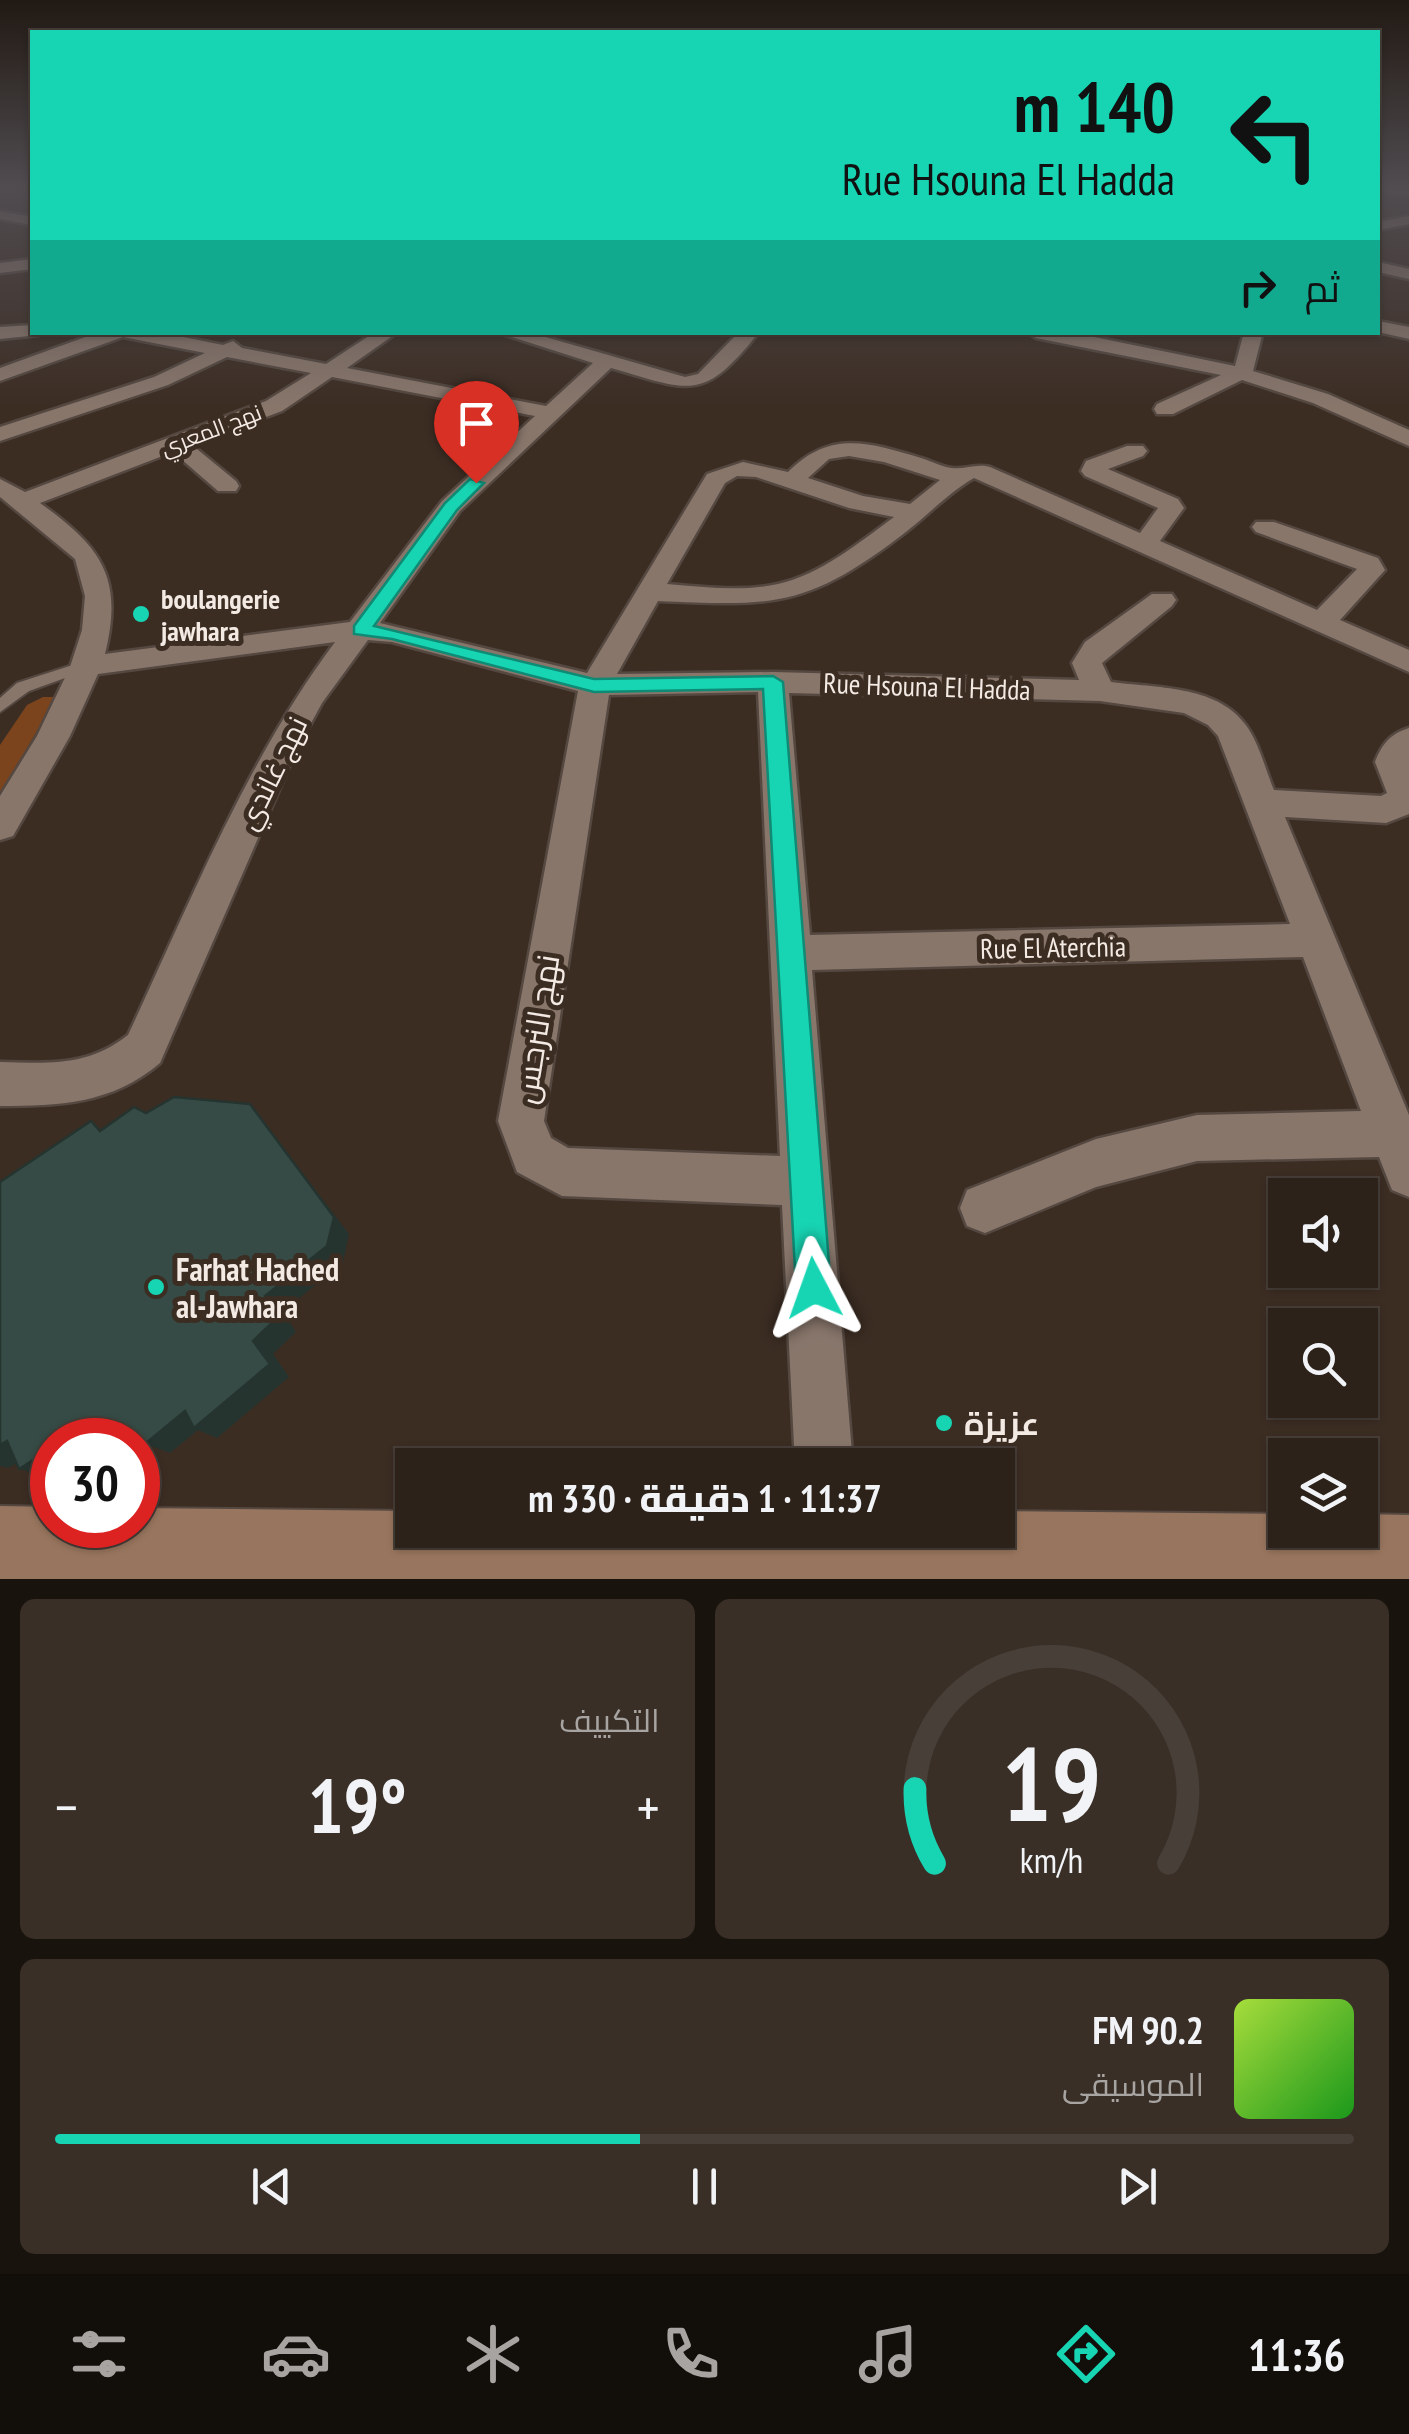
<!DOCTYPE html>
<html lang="ar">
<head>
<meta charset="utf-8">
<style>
	:root { --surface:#2d221a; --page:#392f27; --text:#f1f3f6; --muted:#a7a4a2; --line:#483f39; --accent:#17d5b3 }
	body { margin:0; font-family:"PT Sans Narrow",Cairo,sans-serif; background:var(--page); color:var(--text); direction:rtl; height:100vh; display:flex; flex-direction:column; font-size:38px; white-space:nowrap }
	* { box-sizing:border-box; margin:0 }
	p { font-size:32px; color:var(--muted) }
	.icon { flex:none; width:55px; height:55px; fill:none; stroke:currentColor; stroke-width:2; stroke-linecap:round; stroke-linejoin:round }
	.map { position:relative; height:1579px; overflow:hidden; direction:ltr }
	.details { display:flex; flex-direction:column; gap:20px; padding:20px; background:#19130e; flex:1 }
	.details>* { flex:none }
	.hud { position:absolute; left:30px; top:30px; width:1350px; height:305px; border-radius:0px; box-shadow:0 2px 8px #0004,0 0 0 2px var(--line); direction:rtl; background:#17d5b3; color:#111; overflow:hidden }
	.controls { position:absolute; left:1268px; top:1178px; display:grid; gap:20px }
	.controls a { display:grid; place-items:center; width:110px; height:110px; border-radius:0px; background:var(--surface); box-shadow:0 2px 8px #0004,0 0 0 2px var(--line); font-size:50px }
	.speed { position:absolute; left:30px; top:1418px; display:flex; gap:20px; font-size:50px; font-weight:700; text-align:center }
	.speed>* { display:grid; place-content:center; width:130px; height:130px; border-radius:50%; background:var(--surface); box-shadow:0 2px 8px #0004,0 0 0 2px var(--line); line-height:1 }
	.speed .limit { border:15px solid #d22; background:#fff; color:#111 }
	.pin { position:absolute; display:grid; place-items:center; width:85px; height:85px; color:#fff; margin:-102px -42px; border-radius:50% 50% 50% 0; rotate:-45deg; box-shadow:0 0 10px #0007 }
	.pin .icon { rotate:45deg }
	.me { position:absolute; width:110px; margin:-55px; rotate:356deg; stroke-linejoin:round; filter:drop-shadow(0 0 8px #0008) }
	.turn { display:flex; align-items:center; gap:35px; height:210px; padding:0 40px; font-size:45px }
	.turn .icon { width:130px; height:130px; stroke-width:2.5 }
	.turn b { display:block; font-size:70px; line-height:85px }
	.then { display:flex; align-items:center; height:95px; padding:0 40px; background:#0003; gap:20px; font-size:38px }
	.big { font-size:75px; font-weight:800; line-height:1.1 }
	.details .card { flex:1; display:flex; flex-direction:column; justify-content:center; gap:15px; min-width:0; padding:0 35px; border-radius:15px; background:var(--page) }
	.details .dial { align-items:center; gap:0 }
	.dial svg { height:260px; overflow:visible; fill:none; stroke:var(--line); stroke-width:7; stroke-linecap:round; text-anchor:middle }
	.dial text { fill:var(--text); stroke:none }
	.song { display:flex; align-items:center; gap:30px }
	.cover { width:120px; height:120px; border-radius:15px; background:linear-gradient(135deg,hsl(80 70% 55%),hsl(120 70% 35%)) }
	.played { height:10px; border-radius:5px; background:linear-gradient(90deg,var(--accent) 45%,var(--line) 45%) }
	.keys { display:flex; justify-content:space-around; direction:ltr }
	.heat { display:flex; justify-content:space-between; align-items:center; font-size:55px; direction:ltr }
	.details .tiles { flex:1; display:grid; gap:20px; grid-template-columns:1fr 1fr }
	.card:last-child { grid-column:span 2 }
	.trip { position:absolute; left:395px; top:1448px; width:620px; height:100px; border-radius:0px; background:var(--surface); box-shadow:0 2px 8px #0004,0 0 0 2px var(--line); font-weight:800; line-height:100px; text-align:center; direction:rtl }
	.tab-bar { display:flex; height:160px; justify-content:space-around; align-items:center; background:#120e0a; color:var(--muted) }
	.tab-bar .icon { width:70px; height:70px }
	.tab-bar .on { color:var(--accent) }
	.tab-bar b { font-size:45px; color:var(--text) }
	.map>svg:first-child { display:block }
	.green { fill:#7b441c }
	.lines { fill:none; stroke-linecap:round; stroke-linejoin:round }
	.lane-casing { stroke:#544840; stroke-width:4 }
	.street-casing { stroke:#544840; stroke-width:5 }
	.secondary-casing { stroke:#544840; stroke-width:4 }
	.lane { fill:#88766b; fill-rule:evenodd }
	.street { fill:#88766b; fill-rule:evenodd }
	.secondary { fill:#98755e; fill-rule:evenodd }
	.shaded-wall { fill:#263430 }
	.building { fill:#364b45; stroke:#263430; stroke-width:2.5 }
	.route { fill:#17d5b3; stroke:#0f8a74; stroke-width:2.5 }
	.poi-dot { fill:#17d5b3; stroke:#3c2d23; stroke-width:4 }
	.labels { text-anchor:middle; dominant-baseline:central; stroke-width:10; stroke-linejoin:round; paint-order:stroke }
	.far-street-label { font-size:22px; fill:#f4eae4; stroke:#3c2d23 }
	.poi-label { font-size:28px; font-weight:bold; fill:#f4eae4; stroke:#3c2d23; text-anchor:start }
	.street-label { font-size:28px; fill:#f4eae4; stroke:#3c2d23 }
	.near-street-label { font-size:32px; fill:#f4eae4; stroke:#3c2d23 }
	.near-poi-label { font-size:32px; font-weight:bold; fill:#f4eae4; stroke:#3c2d23; text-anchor:start }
</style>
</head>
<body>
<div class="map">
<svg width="1409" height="1579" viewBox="0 0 1409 1579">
	<rect width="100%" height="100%" fill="#3c2d23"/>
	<path class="green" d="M43,697H57L0,794V745L27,705Z"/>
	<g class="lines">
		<defs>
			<path id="lane" d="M85,661L93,666L90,669L29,691L0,712V698L17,683Z"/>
			<path id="street" d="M1378,186L1409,187V195L1378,191Z
				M0,211L32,217V225L0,219Z
				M1409,216V224L1378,230V222Z
				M32,259V269L0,273V263Z
				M1378,262L1409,269V279L1378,272Z
				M1378,321L1409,327V339L1378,332Z
				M32,325V332H40L39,335L0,339V327Z
				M99,332H159L223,345L233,341L242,348L326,364L375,332H398L347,368L546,406L593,363L496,332H528L685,377L698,374L739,332H759C703,403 691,391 611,368L460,511L380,623L587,673L707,474L743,462L788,472C830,430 868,442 921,458C931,461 942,467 952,468C964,470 976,463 990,467L1140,533L1158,508L1085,476L1081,471L1086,461L1127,446H1143L1147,451L1143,456L1108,469L1178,499L1184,508L1160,541L1317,610L1357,569L1256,532L1252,527L1256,522H1274L1378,558L1385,570L1340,620L1409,650V672L974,478C948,493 926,517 902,535C806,608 774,606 658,601L617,674L773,672L1079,680L1072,663L1085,642L1152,594H1172L1176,600L1172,606L1102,663L1111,682C1155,688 1216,685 1245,724C1259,742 1265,769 1274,790L1381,796L1387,793L1375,762C1382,744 1390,734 1409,728V814L1386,823L1285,817L1409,1115V1197L1392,1190L1379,1157L1197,1161L1096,1187L985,1233L967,1226L960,1208L967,1190L1096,1139L1197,1115L1361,1111L1303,957L812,970L853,1465H795L782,1205L562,1196L517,1172L498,1121L578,691L392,642L368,640L322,703L296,751L160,1063C112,1104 59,1106 0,1106V1062C50,1063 87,1067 128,1035C191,901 246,761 335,642L98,674L70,736L13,836L0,840V796L37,736L70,667L82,630L85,596L75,559L0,497V479L25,492L266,401L311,373L227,357L168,385L0,441V427L154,377L205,353L123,337L0,381V368ZM332,377L535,416L442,501L350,622L105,654C124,577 101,547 40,503L173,452L218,491H236L239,486L236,481L192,445L282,411ZM849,456L884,462L940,480L910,504L863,496L808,478L829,459ZM737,476L756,477L849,508L894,517C860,542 820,575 778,584C742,592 704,587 667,584L725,483ZM758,692L780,1156L568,1148L551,1138L544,1121L609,695ZM789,693L1100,701L1184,713L1208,725L1218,736L1290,924L810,935Z
				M1027,332H1070L1235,366L1244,332H1263L1253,371L1328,394L1409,430V446L1313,403L1242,380L1173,414H1157L1154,409L1157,404L1221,375L1036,338Z"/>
			<path id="secondary" d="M0,1506L52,1507V1525H138V1508L412,1511V1530H998V1511L1285,1514V1530H1360V1514L1409,1515V1579H0Z"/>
		</defs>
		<use href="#lane" class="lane-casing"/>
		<use href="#street" class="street-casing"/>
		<use href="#secondary" class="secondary-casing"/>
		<use href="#lane" class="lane"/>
		<use href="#street" class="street"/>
		<use href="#secondary" class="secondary"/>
	</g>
	<path class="shaded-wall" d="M250,1104L349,1234L343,1263L283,1311L296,1332L273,1354L289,1377L217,1438L198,1430L170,1453L145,1444L253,1341L265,1296Z
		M107,1431L131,1440H97Z
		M7,1441L39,1451L8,1468L0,1466V1445Z
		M52,1448V1477L51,1478L19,1469Z"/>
	<path class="building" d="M174,1097L250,1104L334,1217L327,1246L265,1296L278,1317L253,1341L270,1364L194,1428L185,1411L145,1444L138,1441V1440L107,1431L97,1440H52V1448L19,1469L7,1441L0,1445V1182L91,1121L100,1131L134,1107L146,1113Z"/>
	<linearGradient id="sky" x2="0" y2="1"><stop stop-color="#211913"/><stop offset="0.46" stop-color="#504c50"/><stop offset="1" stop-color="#504c50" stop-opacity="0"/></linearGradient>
	<rect width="1409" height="407" fill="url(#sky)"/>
	<path class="route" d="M470,479L484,483L457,510L374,626L594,679L773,676L783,682L831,1288L826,1300L814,1305L801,1300L796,1288L763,689L594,692L392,639L354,634V626L445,503Z"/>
	<g class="poi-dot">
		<circle cx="141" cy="614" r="10"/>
		<circle cx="156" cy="1287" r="10"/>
		<circle cx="944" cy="1423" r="10"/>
	</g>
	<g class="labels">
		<g class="far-street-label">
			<text transform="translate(211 430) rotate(-21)">نهج المعري</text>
		</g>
		<g class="poi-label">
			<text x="161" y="598">boulangerie<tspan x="161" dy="32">jawhara</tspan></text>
		</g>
		<g class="street-label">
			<text transform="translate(927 686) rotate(2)">Rue Hsouna El Hadda</text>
			<text transform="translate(272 773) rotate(-64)">نهج غاندي</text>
			<text transform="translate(1053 947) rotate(-1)">Rue El Aterchia</text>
		</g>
		<g class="near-street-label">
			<text transform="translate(536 1029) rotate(-81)">نهج النرجس</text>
		</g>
		<g class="near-poi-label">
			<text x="176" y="1269">Farhat Hached<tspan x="176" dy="37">al-Jawhara</tspan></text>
			<text x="964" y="1423">عزيزة</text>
		</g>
	</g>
</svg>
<div class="controls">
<a><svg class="icon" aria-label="sound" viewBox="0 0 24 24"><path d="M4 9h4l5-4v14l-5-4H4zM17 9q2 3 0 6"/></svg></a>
<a><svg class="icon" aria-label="search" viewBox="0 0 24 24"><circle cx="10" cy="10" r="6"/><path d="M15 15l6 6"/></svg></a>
<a><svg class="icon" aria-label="layers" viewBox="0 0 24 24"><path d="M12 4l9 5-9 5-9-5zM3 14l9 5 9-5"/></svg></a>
</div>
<div class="speed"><div class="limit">30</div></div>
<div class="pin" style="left:476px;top:483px;background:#d93025"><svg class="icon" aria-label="arrive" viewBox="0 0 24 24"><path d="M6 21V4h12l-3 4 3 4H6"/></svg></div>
<svg class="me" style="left:814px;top:1288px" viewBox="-20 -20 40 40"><path d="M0-17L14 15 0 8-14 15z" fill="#17d5b3" stroke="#fff" stroke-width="4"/></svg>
<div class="trip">11:37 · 1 دقيقة · 330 m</div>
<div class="hud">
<div class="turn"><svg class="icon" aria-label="left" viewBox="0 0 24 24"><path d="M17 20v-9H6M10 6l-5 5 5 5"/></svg><div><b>140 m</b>Rue Hsouna El Hadda</div></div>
<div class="then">ثم<svg class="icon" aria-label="right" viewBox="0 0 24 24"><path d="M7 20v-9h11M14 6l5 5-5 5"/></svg></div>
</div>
</div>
<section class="details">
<div class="tiles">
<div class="card dial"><svg viewBox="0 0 100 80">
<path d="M14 69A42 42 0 1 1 86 69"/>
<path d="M14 69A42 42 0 0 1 8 46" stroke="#17d5b3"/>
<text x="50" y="56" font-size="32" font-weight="700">19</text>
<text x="50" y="72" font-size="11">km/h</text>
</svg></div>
<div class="card"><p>التكييف</p>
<div class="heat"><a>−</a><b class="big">19°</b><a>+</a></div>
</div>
<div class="card">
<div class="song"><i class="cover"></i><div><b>90.2 FM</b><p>الموسيقى</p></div></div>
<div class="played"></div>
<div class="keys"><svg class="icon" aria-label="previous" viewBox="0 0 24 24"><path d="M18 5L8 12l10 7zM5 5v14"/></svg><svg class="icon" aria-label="pause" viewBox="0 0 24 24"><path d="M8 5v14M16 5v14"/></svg><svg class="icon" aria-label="next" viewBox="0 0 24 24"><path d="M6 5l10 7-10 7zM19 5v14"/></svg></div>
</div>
</div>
</section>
<nav class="tab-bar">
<b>11:36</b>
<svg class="icon on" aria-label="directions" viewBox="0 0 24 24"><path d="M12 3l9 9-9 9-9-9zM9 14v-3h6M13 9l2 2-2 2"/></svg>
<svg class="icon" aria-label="music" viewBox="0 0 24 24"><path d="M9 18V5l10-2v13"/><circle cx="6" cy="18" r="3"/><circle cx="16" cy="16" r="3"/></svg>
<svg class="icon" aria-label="phone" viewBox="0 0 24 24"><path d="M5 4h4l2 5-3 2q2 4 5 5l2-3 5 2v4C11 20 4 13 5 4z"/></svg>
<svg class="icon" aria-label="climate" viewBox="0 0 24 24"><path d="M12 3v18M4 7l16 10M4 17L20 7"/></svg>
<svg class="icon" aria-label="car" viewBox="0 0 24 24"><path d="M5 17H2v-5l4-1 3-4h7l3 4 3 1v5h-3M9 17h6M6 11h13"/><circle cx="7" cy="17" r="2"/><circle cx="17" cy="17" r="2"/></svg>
<svg class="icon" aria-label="filters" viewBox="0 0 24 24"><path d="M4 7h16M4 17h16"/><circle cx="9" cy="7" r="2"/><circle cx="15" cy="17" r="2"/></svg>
</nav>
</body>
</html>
